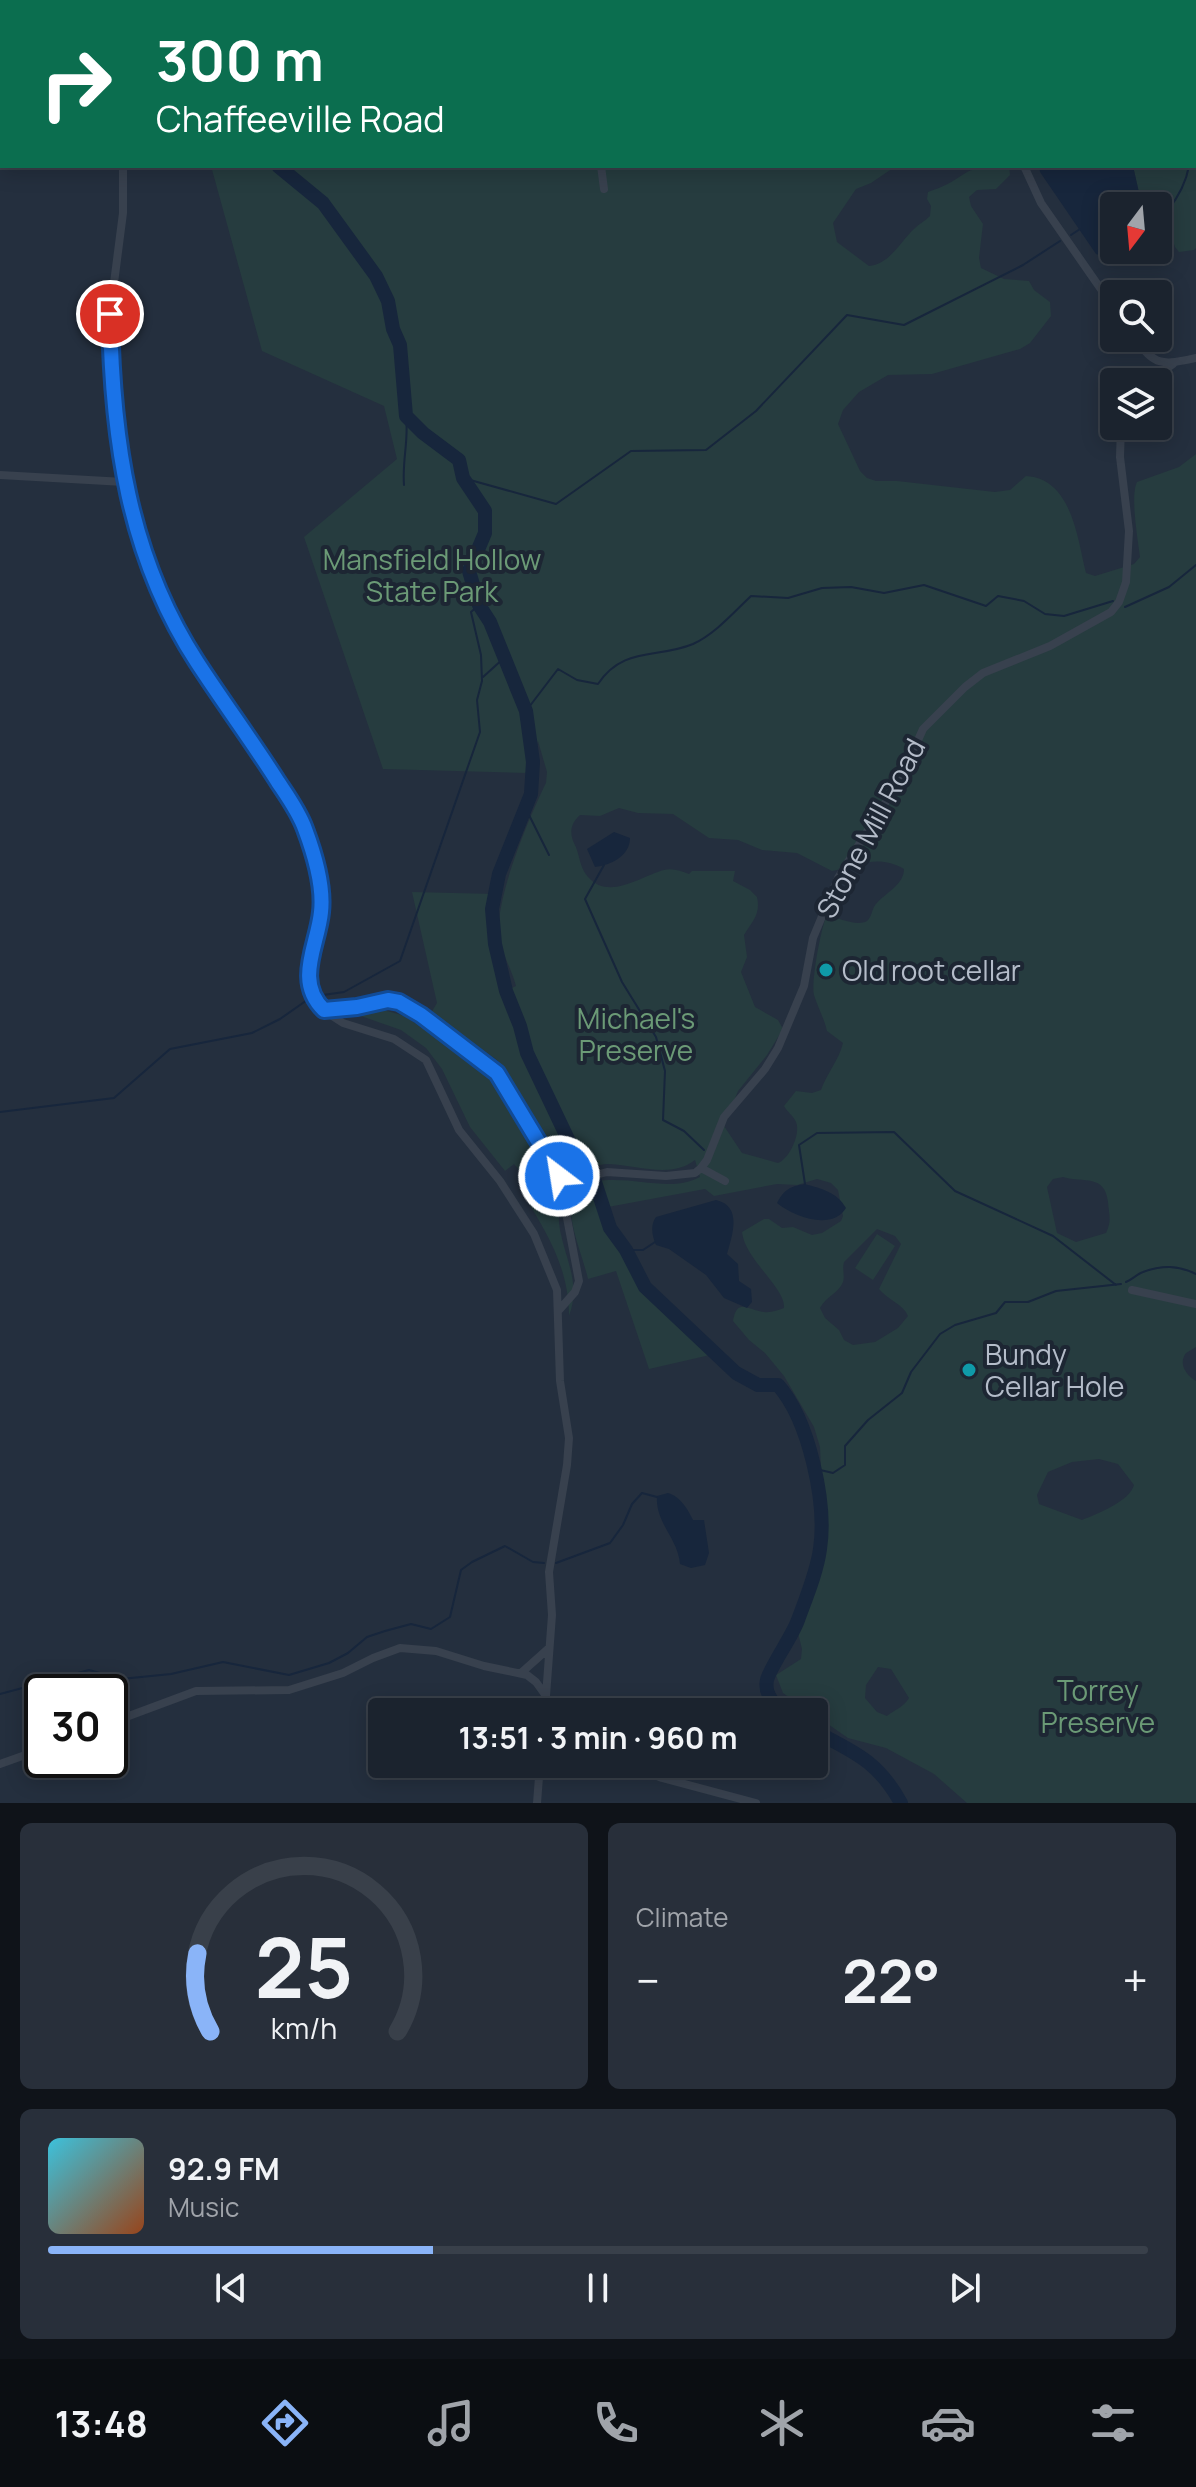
<!DOCTYPE html>
<html lang="en">
<head>
<meta charset="utf-8">
<style>
	:root { --surface:#1b232e; --page:#282f3a; --text:#f1f3f6; --muted:#a0a4aa; --line:#39404a; --accent:#8ab4f8 }
	body { margin:0; font-family:Manrope,sans-serif; background:var(--page); color:var(--text); height:100vh; display:flex; flex-direction:column; font-size:30px; white-space:nowrap }
	* { box-sizing:border-box; margin:0 }
	p { font-size:26px; color:var(--muted) }
	.icon { flex:none; width:44px; height:44px; fill:none; stroke:currentColor; stroke-width:2; stroke-linecap:round; stroke-linejoin:round }
	.map { position:relative; height:1803px; overflow:hidden }
	.panel { display:flex; flex-direction:column; gap:20px; padding:20px; background:#0f1319; flex:1 }
	.panel>* { flex:none }
	.guide { position:absolute; left:0px; top:0px; width:1196px; height:168px; box-shadow:0 4px 20px #0003,0 0 0 2px var(--line); background:#0b6e4f; color:#fff; overflow:hidden }
	.needle { width:52px; rotate:196deg }
	.fabs { position:absolute; left:1100px; top:192px; display:grid; gap:16px }
	.fabs a { display:grid; place-items:center; width:72px; height:72px; border-radius:8px; background:var(--surface); box-shadow:0 4px 20px #0003,0 0 0 2px var(--line); font-size:40px }
	.speed { position:absolute; left:24px; top:1674px; display:flex; gap:16px; font-size:40px; font-weight:700; text-align:center }
	.speed>* { display:grid; place-content:center; width:104px; height:104px; border-radius:50%; background:var(--surface); box-shadow:0 4px 20px #0003,0 0 0 2px var(--line); line-height:1 }
	.speed .limit { border:4px solid #111; border-radius:12px; background:#fff; color:#111 }
	.pin { position:absolute; display:grid; place-items:center; width:68px; height:68px; color:#fff; margin:-34px; border:4px solid #fff; border-radius:50%; box-shadow:0 2px 8px #0007 }
	.me { position:absolute; width:88px; margin:-44px; rotate:329deg; stroke-linejoin:round; filter:drop-shadow(0 0 6px #0008) }
	.turn { display:flex; align-items:center; gap:28px; height:168px; padding:0 24px; font-size:36px }
	.turn .icon { width:104px; height:104px; stroke-width:2.5 }
	.turn b { display:block; font-size:56px; line-height:68px }
	.big { font-size:60px; font-weight:700; line-height:1.1 }
	.panel .card { flex:1; display:flex; flex-direction:column; justify-content:center; gap:12px; min-width:0; padding:0 28px; border-radius:12px; background:var(--page) }
	.panel .dial { align-items:center; gap:0 }
	.dial svg { height:208px; overflow:visible; fill:none; stroke:var(--line); stroke-width:7; stroke-linecap:round; text-anchor:middle }
	.dial text { fill:var(--text); stroke:none }
	.song { display:flex; align-items:center; gap:24px }
	.cover { width:96px; height:96px; border-radius:12px; background:linear-gradient(135deg,hsl(190 70% 55%),hsl(20 70% 35%)) }
	.played { height:8px; border-radius:4px; background:linear-gradient(90deg,var(--accent) 35%,var(--line) 35%) }
	.keys { display:flex; justify-content:space-around; direction:ltr }
	.heat { display:flex; justify-content:space-between; align-items:center; font-size:44px; direction:ltr }
	.panel .tiles { flex:1; display:grid; gap:20px; grid-template-columns:1fr 1fr }
	.card:last-child { grid-column:span 2 }
	.trip { position:absolute; left:368px; top:1698px; width:460px; height:80px; border-radius:8px; background:var(--surface); box-shadow:0 4px 20px #0003,0 0 0 2px var(--line); font-weight:700; line-height:80px; text-align:center }
	.tabs { display:flex; height:128px; justify-content:space-around; align-items:center; background:#0b0e12; color:var(--muted) }
	.tabs .icon { width:56px; height:56px }
	.tabs .active { color:var(--accent) }
	.tabs b { font-size:36px; color:var(--text) }
	.map>svg:first-child { display:block }
	.green { fill:#263c3f; fill-rule:evenodd }
	.water { fill:#17263c }
	.lines { fill:none; stroke-linecap:round; stroke-linejoin:round }
	.stream { stroke:#17263c; stroke-width:2 }
	.river { stroke:#17263c; stroke-width:14 }
	.minor { stroke:#38414e; stroke-width:8 }
	.route-casing { stroke:#114b97; stroke-width:20 }
	.route { stroke:#1a73e8; stroke-width:14 }
	.culture-dot { fill:#0f9aa8; stroke:#1d2633; stroke-width:3 }
	.labels { text-anchor:middle; dominant-baseline:central; stroke-width:8; stroke-linejoin:round; paint-order:stroke }
	.park-label { font-size:28px; fill:#6b9a76; stroke:#1d2633 }
	.street-label { font-size:28px; fill:#b4bcc9; stroke:#1d2633 }
	.poi-label { font-size:28px; fill:#b4bcc9; stroke:#1d2633; text-anchor:start }
</style>
</head>
<body>
<div class="map">
<svg width="1196" height="1803" viewBox="0 0 1196 1803">
	<rect width="100%" height="100%" fill="#242f3e"/>
	<path class="green" d="M60,0H496L497,2H61Z
		M554,0H684L554,2Z
		M1081,0H1196V248L1194,250L1179,252L1175,247L1161,206L1158,208L1142,206L1133,166H1194V2Z
		M211,166H896L871,183L856,189L833,223L837,242L869,266C890,264 900,242 914,229C919,224 925,221 930,216L931,206L927,199L928,192C943,187 952,182 964,174C977,165 994,166 1009,166L1010,175L996,189L977,190L969,197L971,206L983,224L979,258L981,268L1004,279L1029,281L1034,290L1050,302L1051,316L1030,343L1020,349L932,374L888,375L859,392L843,410L838,424L860,471L867,478L876,481H897L995,492L1010,490L1026,476C1072,479 1077,537 1086,573L1095,576L1134,564L1140,557C1138,540 1130,496 1137,482L1179,467L1196,454V1347L1186,1353C1178,1364 1186,1375 1196,1381V1803H967L934,1774L886,1748L848,1738L783,1693L776,1675L801,1659L802,1649L797,1629L825,1555L820,1447L814,1427L784,1376L765,1353L749,1340L733,1321C737,1297 748,1310 764,1312C771,1313 778,1310 784,1308C786,1288 745,1260 742,1232L764,1219H769L782,1228L793,1227L812,1235L822,1233L841,1221L843,1216L838,1190L831,1183L817,1179L797,1185L777,1184L714,1196L705,1189L608,1207L615,1243L631,1267L683,1323L723,1352L649,1369L616,1271L588,1279C583,1255 560,1207 577,1187C620,1168 665,1196 700,1177L695,1160C671,1179 637,1165 609,1164C594,1164 580,1174 566,1172L497,1060L431,1013L437,1003L412,892L495,894C490,929 499,957 508,990L516,986C512,970 502,954 499,938C494,901 529,817 546,783L547,772L538,741L527,773L383,769L304,537L397,459L384,406L262,351ZM619,808L638,813L673,814L709,838L738,840L762,850L797,853L832,871C857,867 877,853 904,869C904,885 885,893 876,904C872,908 872,917 867,921C856,927 839,917 828,917L825,920C820,934 811,983 814,995C818,1008 824,1018 827,1031L843,1043C839,1060 827,1073 821,1090L812,1093L796,1091L784,1106C787,1112 793,1115 796,1122C801,1134 789,1159 778,1163L742,1153L724,1126L738,1091L767,1055L783,1029L778,1020L755,1007L741,972L747,957L744,935C752,921 761,915 757,897L750,890L733,881L735,871H692L689,874C681,871 673,868 664,870C641,876 609,901 588,877C579,867 580,854 574,843C569,832 571,823 580,815L600,816ZM1063,1177C1084,1183 1105,1174 1108,1202C1109,1215 1112,1221 1106,1233L1076,1242L1057,1233L1047,1187L1053,1179ZM877,1229L895,1236L901,1244L879,1289C888,1300 903,1304 908,1316L898,1328L875,1342L853,1345L844,1340L839,1330L825,1318L820,1308C826,1296 839,1293 843,1282C845,1276 842,1269 844,1262ZM1099,1459L1118,1464L1134,1485C1130,1501 1097,1514 1082,1520L1039,1504L1037,1495L1048,1472L1072,1462ZM878,1667L891,1669L909,1698C904,1707 894,1710 887,1716L877,1712L865,1698L866,1685Z
		M384,1010L405,1016L491,1077L554,1180C561,1195 557,1213 560,1230C566,1261 581,1284 569,1316C569,1267 546,1231 521,1191L530,1183L514,1164L505,1171L470,1127L442,1069L426,1048L401,1030L358,1015Z
		M877,1234L895,1246L873,1280L855,1268Z"/>
	<path class="water" d="M1039,166H1133L1142,206H1114L1116,250L1103,256L1096,254L1040,172Z
		M614,832L630,838C630,856 611,865 595,867L587,849Z
		M805,1184C822,1189 837,1192 846,1208C832,1231 794,1217 777,1203C784,1190 790,1186 805,1184Z
		M716,1200C743,1206 732,1236 727,1254L738,1264L739,1281L751,1289L752,1302L747,1308L724,1298L706,1275L669,1249L656,1245C652,1236 650,1225 656,1217Z
		M668,1493C680,1496 689,1511 693,1520H704L709,1553L705,1565L691,1568L680,1564C678,1538 655,1523 657,1496Z"/>
	<g class="lines">
		<path class="stream" d="M1105,2V0
			M1194,145L1196,140
			M1158,211L1168,210C1179,196 1186,183 1189,166
			M1071,235L1080,229
			M463,478L556,504L631,451L706,450L756,411L847,315L904,325L1023,265L1060,241
			M404,485C402,460 409,440 406,416
			M1125,607L1169,587L1196,565
			M483,677L504,658
			M526,711L558,669L577,680L598,684C623,646 657,659 693,644C715,634 734,612 751,596L788,598L822,588L851,587L884,593L924,585L986,606L998,596L1024,601L1045,614L1064,616L1113,601
			M526,809L549,855
			M604,865L585,899L622,982L656,1037L665,1071L663,1120L684,1131L704,1150
			M316,996L344,992L400,961L480,732L477,700L482,681L481,655L471,612L479,605
			M0,1112L114,1098L170,1049L252,1033L280,1019L310,998
			M805,1184L799,1145L817,1133L894,1132L955,1191L1053,1236L1116,1285
			M626,1250H643L655,1242
			M1126,1282C1133,1279 1137,1274 1143,1272C1162,1265 1178,1265 1196,1274
			M804,1435L816,1469L833,1473L845,1465V1446L868,1420L902,1393L911,1372L940,1334L955,1325L996,1313L1005,1302H1028L1056,1291L1121,1284
			M556,1563L610,1543L623,1525L632,1504L642,1493L657,1497
			M0,1694L89,1670L121,1679L171,1674L223,1662L289,1675L329,1663L348,1653L367,1637L385,1631L411,1624L431,1629L450,1617L461,1570L472,1562L505,1546L533,1562L544,1563"/>
		<path class="river" d="M224,2L226,0
			M278,166L323,203L376,276L388,301L393,329L400,345L406,416L423,433L459,460L463,478L485,511V533L469,571L479,605L490,622L526,711L533,762L531,794L499,874L492,909L495,944L506,991L520,1026L527,1053L576,1156L582,1168L594,1179L610,1228L626,1250L645,1287L736,1373L758,1385H778C809,1420 827,1503 820,1549C817,1572 806,1598 798,1620C792,1637 770,1667 767,1680C764,1693 773,1702 781,1712
			M814,1731C854,1752 878,1761 901,1803"/>
		<path class="minor" d="M47,0L48,2
			M585,0V2
			M996,0L997,2
			M123,166V213L110,314L113,409L128,502L147,558L176,628L245,731L305,828L321,898V912L309,970L314,996L329,1014L343,1023L394,1039L426,1060L459,1130L500,1181L534,1234L557,1290L560,1381L569,1438L567,1465L549,1572L552,1615L546,1696
			M601,166L604,189
			M1024,166L1041,203L1114,308
			M1135,338C1155,367 1163,365 1196,358
			M1148,382L1173,364
			M0,475L124,482
			M324,1010L352,1008L384,1001L399,1002L421,1015L497,1073L559,1176L579,1281L575,1292L559,1310
			M701,1168L725,1181
			M562,1184L607,1172L666,1176L695,1173L701,1168L707,1160L724,1117L765,1069L778,1048L804,986L813,938L838,878L902,776L923,729L965,687L983,673L1050,646L1111,612L1119,602L1126,582L1129,531L1120,457L1121,426
			M1132,1290L1196,1304
			M521,1673L549,1648
			M110,1723L196,1691L289,1690L343,1673L373,1658L400,1648L436,1651L484,1666L527,1675L536,1682L546,1696L547,1712
			M0,1764L42,1749
			M627,1764L662,1778L756,1803
			M537,1803L540,1764"/>
	</g>
	<g class="lines">
		<defs>
			<path id="route" d="M110,314C112,437 128,556 197,662C223,702 252,741 278,782C288,797 299,812 305,829C314,853 324,886 321,912C318,945 294,981 324,1010L357,1007L388,1000L399,1002L421,1015L497,1073L559,1176"/>
		</defs>
		<use href="#route" class="route-casing"/>
		<use href="#route" class="route"/>
	</g>
	<g class="culture-dot">
		<circle cx="826" cy="970" r="8"/>
		<circle cx="969" cy="1370" r="8"/>
	</g>
	<g class="labels">
		<g class="park-label">
			<text x="432" y="559">Mansfield Hollow<tspan x="432" dy="32">State Park</tspan></text>
			<text x="636" y="1018">Michael's<tspan x="636" dy="32">Preserve</tspan></text>
			<text x="1098" y="1690">Torrey<tspan x="1098" dy="32">Preserve</tspan></text>
		</g>
		<g class="street-label">
			<text transform="translate(870 828) rotate(-62)">Stone Mill Road</text>
		</g>
		<g class="poi-label">
			<text x="842" y="970">Old root cellar</text>
			<text x="985" y="1354">Bundy<tspan x="985" dy="32">Cellar Hole</tspan></text>
		</g>
	</g>
</svg>
<div class="fabs">
<a><svg class="needle" viewBox="-14 -14 28 28"><path d="M0-13l5 13h-10z" fill="#e53935"/><path d="M0 13l5-13h-10z" fill="#a0a4aa"/></svg></a>
<a><svg class="icon" aria-label="search" viewBox="0 0 24 24"><circle cx="10" cy="10" r="6"/><path d="M15 15l6 6"/></svg></a>
<a><svg class="icon" aria-label="layers" viewBox="0 0 24 24"><path d="M12 4l9 5-9 5-9-5zM3 14l9 5 9-5"/></svg></a>
</div>
<div class="speed"><div class="limit">30</div></div>
<div class="pin" style="left:110px;top:314px;background:#d93025"><svg class="icon" aria-label="arrive" viewBox="0 0 24 24"><path d="M6 21V4h12l-3 4 3 4H6"/></svg></div>
<svg class="me" style="left:559px;top:1176px" viewBox="-20 -20 40 40"><circle r="17" fill="#1a73e8" stroke="#fff" stroke-width="3"/><path d="M0-11L8 9 0 5-8 9z" fill="#fff"/></svg>
<div class="trip">13:51 · 3 min · 960 m</div>
<div class="guide">
<div class="turn"><svg class="icon" aria-label="right" viewBox="0 0 24 24"><path d="M7 20v-9h11M14 6l5 5-5 5"/></svg><div><b>300 m</b>Chaffeeville Road</div></div>
</div>
</div>
<section class="panel">
<div class="tiles">
<div class="card dial"><svg viewBox="0 0 100 80">
<path d="M14 69A42 42 0 1 1 86 69"/>
<path d="M14 69A42 42 0 0 1 9 39" stroke="#8ab4f8"/>
<text x="50" y="56" font-size="32" font-weight="700">25</text>
<text x="50" y="72" font-size="11">km/h</text>
</svg></div>
<div class="card"><p>Climate</p>
<div class="heat"><a>−</a><b class="big">22°</b><a>+</a></div>
</div>
<div class="card">
<div class="song"><i class="cover"></i><div><b>92.9 FM</b><p>Music</p></div></div>
<div class="played"></div>
<div class="keys"><svg class="icon" aria-label="previous" viewBox="0 0 24 24"><path d="M18 5L8 12l10 7zM5 5v14"/></svg><svg class="icon" aria-label="pause" viewBox="0 0 24 24"><path d="M8 5v14M16 5v14"/></svg><svg class="icon" aria-label="next" viewBox="0 0 24 24"><path d="M6 5l10 7-10 7zM19 5v14"/></svg></div>
</div>
</div>
</section>
<nav class="tabs">
<b>13:48</b>
<svg class="icon active" aria-label="directions" viewBox="0 0 24 24"><path d="M12 3l9 9-9 9-9-9zM9 14v-3h6M13 9l2 2-2 2"/></svg>
<svg class="icon" aria-label="music" viewBox="0 0 24 24"><path d="M9 18V5l10-2v13"/><circle cx="6" cy="18" r="3"/><circle cx="16" cy="16" r="3"/></svg>
<svg class="icon" aria-label="phone" viewBox="0 0 24 24"><path d="M5 4h4l2 5-3 2q2 4 5 5l2-3 5 2v4C11 20 4 13 5 4z"/></svg>
<svg class="icon" aria-label="climate" viewBox="0 0 24 24"><path d="M12 3v18M4 7l16 10M4 17L20 7"/></svg>
<svg class="icon" aria-label="car" viewBox="0 0 24 24"><path d="M5 17H2v-5l4-1 3-4h7l3 4 3 1v5h-3M9 17h6M6 11h13"/><circle cx="7" cy="17" r="2"/><circle cx="17" cy="17" r="2"/></svg>
<svg class="icon" aria-label="filters" viewBox="0 0 24 24"><path d="M4 7h16M4 17h16"/><circle cx="9" cy="7" r="2"/><circle cx="15" cy="17" r="2"/></svg>
</nav>
</body>
</html>
